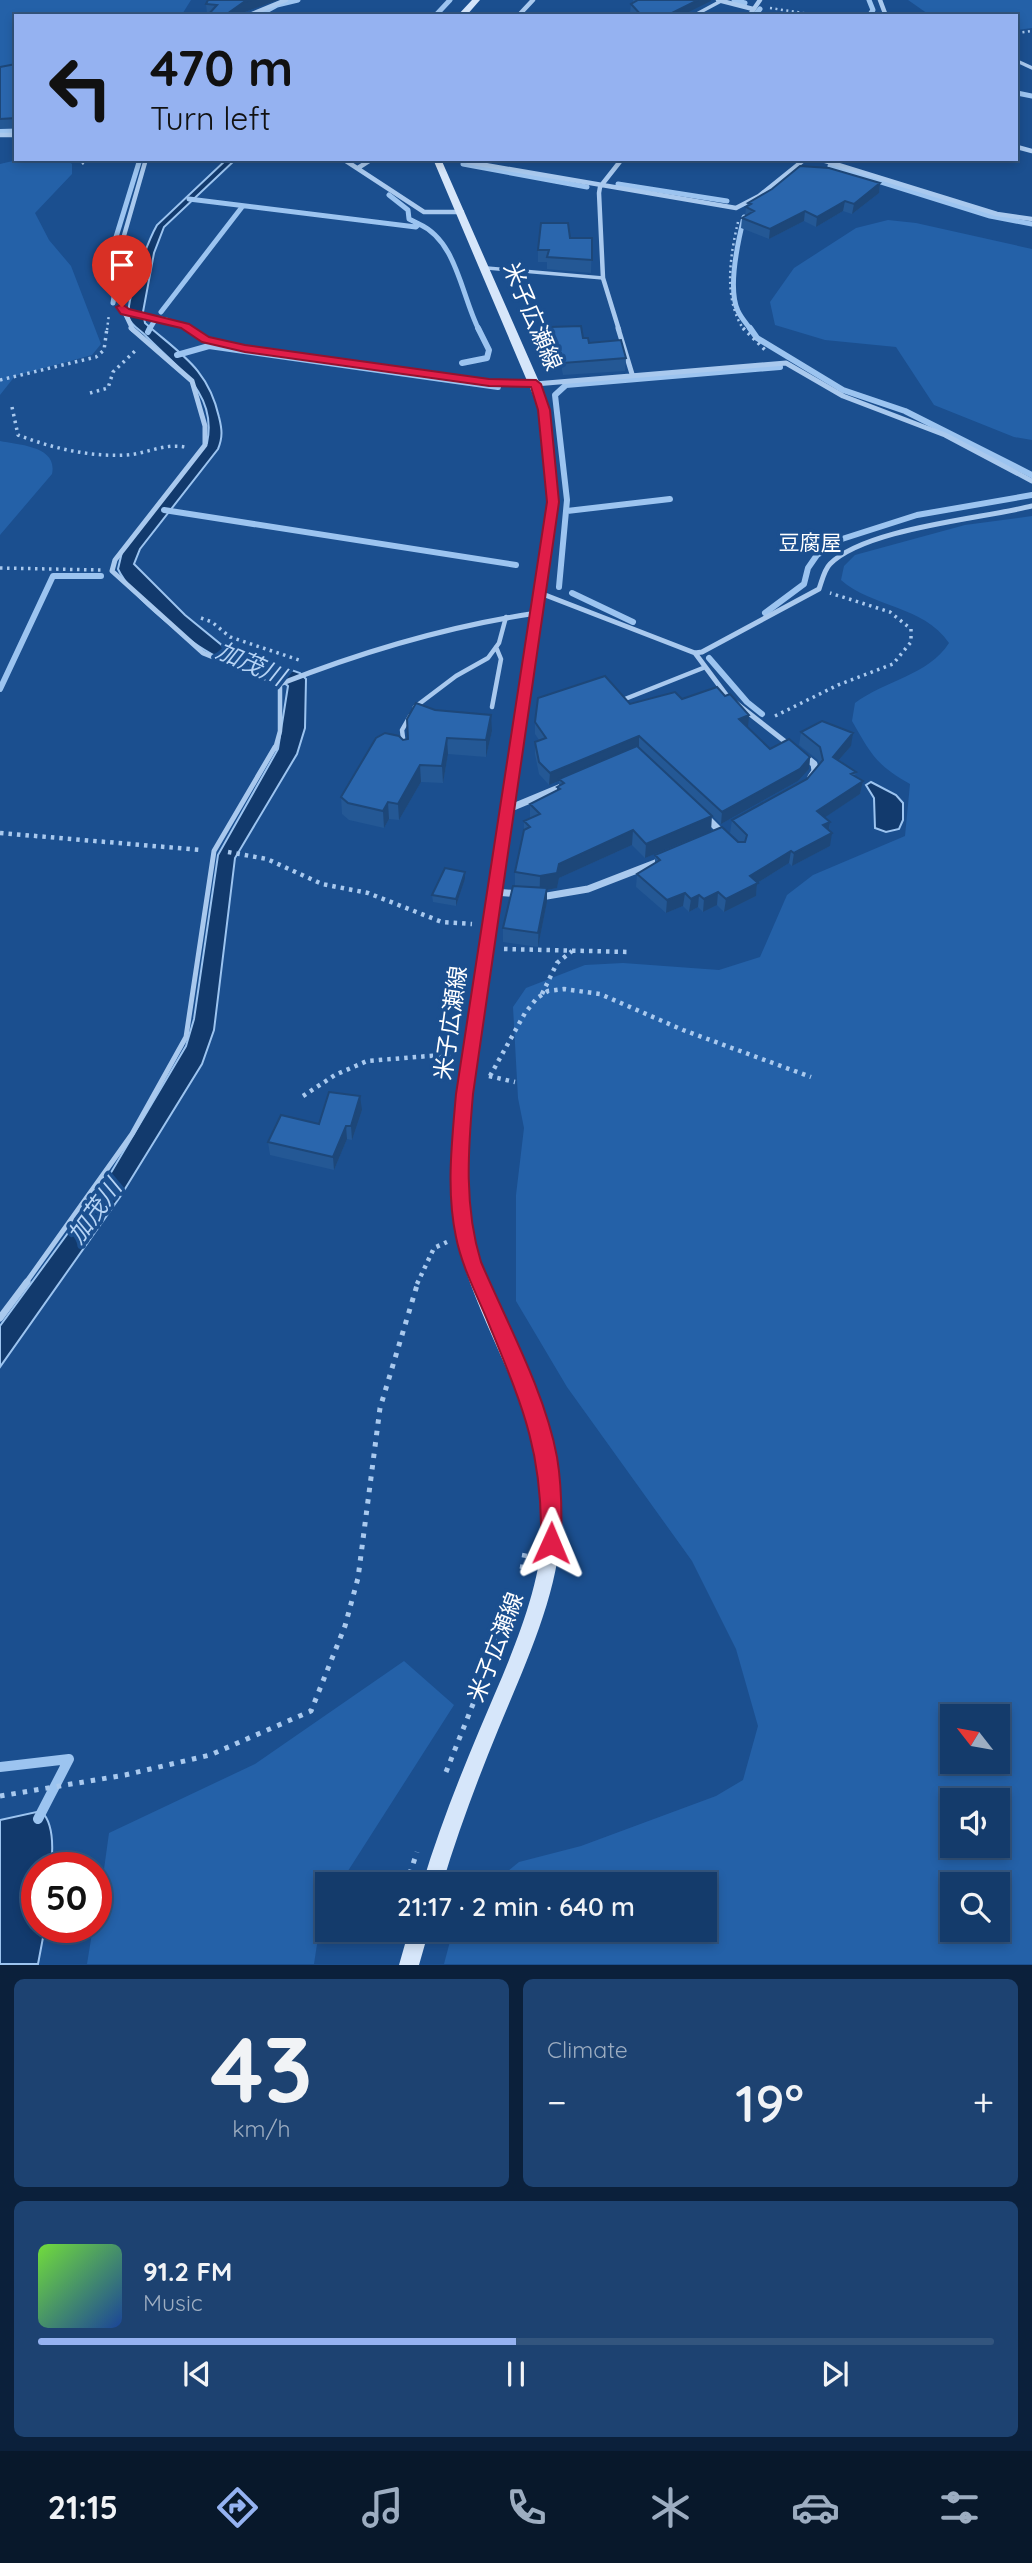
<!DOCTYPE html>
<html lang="en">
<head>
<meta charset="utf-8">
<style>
	:root { --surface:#143b6b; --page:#1d4271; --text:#f1f3f6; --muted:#9dadc1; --line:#33557e; --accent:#95b2f1 }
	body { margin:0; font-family:Quicksand,"Noto Sans JP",sans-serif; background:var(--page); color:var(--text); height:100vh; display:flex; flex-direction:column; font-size:26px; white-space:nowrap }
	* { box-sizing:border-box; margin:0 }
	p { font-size:23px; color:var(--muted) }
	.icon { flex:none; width:38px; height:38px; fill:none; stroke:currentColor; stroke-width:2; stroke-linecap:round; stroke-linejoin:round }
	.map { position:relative; height:1965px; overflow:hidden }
	.drawer { display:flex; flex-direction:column; gap:14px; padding:14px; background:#0b203b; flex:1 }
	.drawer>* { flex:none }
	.banner { position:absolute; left:14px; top:14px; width:1004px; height:147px; border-radius:0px; box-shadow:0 4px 10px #0003,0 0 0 2px var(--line); background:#95b2f1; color:#111; overflow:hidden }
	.needle { width:46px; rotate:301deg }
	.buttons { position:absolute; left:940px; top:1704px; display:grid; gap:14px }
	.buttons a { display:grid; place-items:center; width:70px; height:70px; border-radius:0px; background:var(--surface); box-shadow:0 4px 10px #0003,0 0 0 2px var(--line); font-size:35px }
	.speed { position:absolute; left:21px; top:1852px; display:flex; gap:14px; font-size:35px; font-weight:700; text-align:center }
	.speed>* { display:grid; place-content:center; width:91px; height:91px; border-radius:50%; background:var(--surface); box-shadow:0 4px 10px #0003,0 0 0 2px var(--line); line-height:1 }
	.speed .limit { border:10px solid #d22; background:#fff; color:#111 }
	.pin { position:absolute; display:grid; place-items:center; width:60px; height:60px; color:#fff; margin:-72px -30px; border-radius:50% 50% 50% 0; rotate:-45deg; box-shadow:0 0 7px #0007 }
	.pin .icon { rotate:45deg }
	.me { position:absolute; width:77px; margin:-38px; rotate:1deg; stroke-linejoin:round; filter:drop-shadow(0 0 5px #0008) }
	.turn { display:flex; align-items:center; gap:24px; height:147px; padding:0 21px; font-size:32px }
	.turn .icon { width:91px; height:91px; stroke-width:2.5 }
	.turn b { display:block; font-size:49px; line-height:60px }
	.big { font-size:52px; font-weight:600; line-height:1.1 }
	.drawer .widget { flex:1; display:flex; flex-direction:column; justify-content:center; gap:10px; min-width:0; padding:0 24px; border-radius:10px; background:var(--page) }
	.drawer .dial { align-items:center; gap:0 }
	.dial b { font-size:91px; line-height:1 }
	.song { display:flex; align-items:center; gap:21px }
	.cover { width:84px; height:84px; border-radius:10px; background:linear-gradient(135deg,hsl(100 70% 55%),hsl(220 70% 35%)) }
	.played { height:7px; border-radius:4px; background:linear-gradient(90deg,var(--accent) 50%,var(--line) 50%) }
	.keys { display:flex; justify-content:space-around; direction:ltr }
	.heat { display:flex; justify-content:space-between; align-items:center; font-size:38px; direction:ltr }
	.drawer .tiles { flex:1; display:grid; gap:14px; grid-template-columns:1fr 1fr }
	.widget:last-child { grid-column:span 2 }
	.trip { position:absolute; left:315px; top:1872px; width:402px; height:70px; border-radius:0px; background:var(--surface); box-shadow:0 4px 10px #0003,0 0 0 2px var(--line); font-weight:600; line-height:70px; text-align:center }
	.dock { display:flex; height:112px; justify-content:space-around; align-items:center; background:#08182b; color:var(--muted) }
	.dock .icon { width:49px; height:49px }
	.dock .active { color:var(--accent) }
	.dock b { font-size:32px; color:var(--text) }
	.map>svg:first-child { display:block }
	.green { fill:#2461a8; fill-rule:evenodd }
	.water { fill:#123a6d; stroke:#9cc4f0; stroke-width:2 }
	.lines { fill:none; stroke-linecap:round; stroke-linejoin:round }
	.stream-far2 { stroke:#9cc4f0; stroke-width:5 }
	.stream-far1 { stroke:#9cc4f0; stroke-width:6 }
	.stream { stroke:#9cc4f0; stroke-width:10 }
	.path-far3 { stroke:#a9c9ee; stroke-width:2.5; stroke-dasharray:2 3.5; stroke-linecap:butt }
	.path-far2 { stroke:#a9c9ee; stroke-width:3.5; stroke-dasharray:2.5 4.5; stroke-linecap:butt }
	.path-far1 { stroke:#a9c9ee; stroke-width:4.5; stroke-dasharray:3.5 5; stroke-linecap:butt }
	.path { stroke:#a9c9ee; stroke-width:5; stroke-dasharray:4.5 7; stroke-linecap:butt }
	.service-far3 { stroke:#a9c9ee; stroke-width:3.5 }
	.service-far2 { stroke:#a9c9ee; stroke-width:4.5 }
	.service-far1 { stroke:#a9c9ee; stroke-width:5 }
	.service { stroke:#a9c9ee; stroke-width:7 }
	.minor-far2 { stroke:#a9c9ee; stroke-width:4.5 }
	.minor-far1 { stroke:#a9c9ee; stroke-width:5 }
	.minor { stroke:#a9c9ee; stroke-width:7 }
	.secondary { fill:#d6e6fa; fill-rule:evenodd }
	.wall { fill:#245895 }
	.shaded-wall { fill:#1d4779 }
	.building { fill:#2a66ad; stroke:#1d4779; stroke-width:2 }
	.route { fill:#e11d48; stroke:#92132f; stroke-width:2 }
	.labels { text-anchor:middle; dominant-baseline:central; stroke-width:7; stroke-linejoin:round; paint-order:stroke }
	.far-neighbourhood-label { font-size:21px; fill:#fff; stroke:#1b4f8f }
	.street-label { font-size:23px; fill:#fff; stroke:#1b4f8f }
	.water-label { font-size:24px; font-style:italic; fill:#b5d3f5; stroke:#1b4f8f }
</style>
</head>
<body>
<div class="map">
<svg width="1032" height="1965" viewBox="0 0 1032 1965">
	<rect width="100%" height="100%" fill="#1b4f8f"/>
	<path class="green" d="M0,0H191L181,16H16V67L0,73Z
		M908,0H1032V28L1017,30V16H931Z
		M21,159H67L72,164V174L35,213L49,240L71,266L101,344L92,355L15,376L0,395V164Z
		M888,220L916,223L1032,249V440L1014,437L934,405L896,347L825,340L775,325L770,302L794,268L856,228Z
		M0,441C19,445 58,446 52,474L0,535Z
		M1032,516V1964H444L453,1930H705V1885H491L519,1862L581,1846L716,1796L743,1780L758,1726L736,1649L692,1561L567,1387L516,1301V1195L524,1128L518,1098L513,1007L526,988L585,965L623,963L719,970L760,957L787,895L813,875L905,836L910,784C876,765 871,754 852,721L855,703C884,681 929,675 949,643C923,605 873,608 841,580L844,566L855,555L965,525ZM952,1717H998V1762H952ZM952,1801H998V1846H952ZM952,1885H998V1930H952Z
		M404,1661L454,1705L339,1885H327V1903L322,1911L314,1964H87L93,1927H96L109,1833L255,1764Z"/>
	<path class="water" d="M227,159H236L164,227L154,253L143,312L145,323C180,354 208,368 219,417C222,429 223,437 218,449L140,549L134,564L185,615L223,646L300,673L306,679L305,728L297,754L235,858L214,1030L202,1064L120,1197L0,1367V1326L106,1181L186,1046L194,1019L218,855L278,749L288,686C272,671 244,669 224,660C196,649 130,596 118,569L122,552L207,443C218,393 176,367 147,337C141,330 131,326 129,318C125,301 148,241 157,225Z
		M871,782L896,795L903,803V820L899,829L886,832L875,828L874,798L866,785Z
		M41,1811C54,1823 53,1850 51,1867H37V1927H45L38,1964H0V1820Z"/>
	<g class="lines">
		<path class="stream-far2" d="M734,0L745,3
			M869,0L873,10L869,16
			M257,16L277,5L298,0
			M435,16L450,0
			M754,16L760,9
			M1017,93L1032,96
			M0,131H16
			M463,164L587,187
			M830,166L990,216L1032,224
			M618,184L727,201
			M389,195L408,210L409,219L419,224
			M189,199L416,227L419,224C457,241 461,295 479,330
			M744,217C738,241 727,288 738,311C741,318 747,324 751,330
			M113,303L120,261L116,237L140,159
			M161,312L242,207
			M149,330L155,320"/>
		<path class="stream-far1" d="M750,328L757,338L843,390L905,411L1032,475
			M148,332L150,328
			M177,355L209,346L498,387
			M462,363L487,358L489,350L478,328
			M164,510L516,565
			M567,511L670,499
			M559,587L567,500L555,395L566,385L780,367
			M572,593L633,622
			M765,613L804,584L808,568L817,555L842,539L917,515L1032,495
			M709,658L747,702L762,714
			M0,689L53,576H101"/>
		<path class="stream" d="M0,1767L69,1759L38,1819"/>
		<path class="path-far3" d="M770,8L823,16
			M1017,33L1032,31
			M82,164L89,159
			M738,222C730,256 723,299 744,330
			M107,330L109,314"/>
		<path class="path-far2" d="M743,328L765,350
			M0,380L96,357L104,350L107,328
			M90,393L108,388L113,372L137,349
			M12,407L18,435C52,448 89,457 126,455C146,454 164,443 185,447
			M0,568L101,570
			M201,618L212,622L230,637L302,661
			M775,716L838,685L893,664L911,642V629L890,612L830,593"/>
		<path class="path-far1" d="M0,833L201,850
			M228,852L267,859L322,884L368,893L442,922L472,924
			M504,949L629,952
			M542,994L557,963L572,951
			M489,1076L515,1082
			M490,1076L525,1013L537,998L548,991L564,989L600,994L683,1030L811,1077
			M303,1096L335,1075L367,1061L454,1054
			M417,1284L434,1248L447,1242"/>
		<path class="path" d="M522,1569L526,1547
			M446,1772L514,1601
			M0,1796L125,1775L210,1755L311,1711L345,1626L358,1578L380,1408L418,1282
			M406,1885L417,1852"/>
		<path class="service-far3" d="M693,16L721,1
			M1017,61L1032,68
			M487,268L603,278"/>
		<path class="service-far2" d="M625,699L703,668
			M415,707L456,676L488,658L499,643L506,617
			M492,707L501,659L496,647
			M404,746L402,730L410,716
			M275,749L280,731V684"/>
		<path class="service-far1" d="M25,1284L132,1134L186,1037L214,851L275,747"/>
		<path class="service" d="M0,1318L27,1282"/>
		<path class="minor-far2" d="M718,0L753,9
			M880,0L886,16
			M247,16L286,0
			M518,16L533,0
			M749,16L760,0
			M0,135H16
			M1017,147L1032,151
			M343,159L424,212H462
			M819,159L997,214L1032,219
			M468,162L736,208L759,196L805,159
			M358,168L372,159
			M125,312L167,320L190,330
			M133,330L122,307L126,262L121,246L146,159
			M619,330L603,278L599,193L600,187L622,159"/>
		<path class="minor-far1" d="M131,328L192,381L205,426V445L115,560L112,571L203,653L280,684C364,651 448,626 537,613
			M188,328L206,340L245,348L489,383L535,384L786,363L843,396L945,435L1032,481
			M618,328L632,374
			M540,593L695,653L702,652L819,589C822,581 824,570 830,564C866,528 981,519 1032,506
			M695,653L727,696L792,747"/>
		<path class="minor" d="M804,756L814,764L815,771L811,777
			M506,810L566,785
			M705,816L724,835
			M495,892L519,894
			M541,897L588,889L663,860"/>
		<path class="secondary" d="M472,0H480L466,16H457Z
			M433,159H441L540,384L549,409L558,502L471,1094C468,1141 461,1190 472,1237C493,1326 553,1404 561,1497C567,1578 528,1657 498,1730C477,1781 458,1832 442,1885H422C438,1832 458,1781 479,1731C510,1657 549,1579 543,1497C537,1404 477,1326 456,1237C446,1190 453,1141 457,1094L548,502L539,409Z
			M409,1930H429L419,1965H399Z"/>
	</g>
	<path class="wall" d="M208,0H278L245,12L209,13H207L206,4Z
		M633,0H711V1L683,15L685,16H634L630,12L631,4L633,2Z
		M16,64V128L0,129V67Z
		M880,183L879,193L852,214L843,211L816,227L804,221L769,239L741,228L742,218L745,217L746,207L747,206L748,203Z
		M570,238H592L591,273L547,269V262H538V250Z
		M550,327L583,338L589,343L626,358L625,371L563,375L561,365L553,362L549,340Z
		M682,699L748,727L770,749L810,757L809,769L798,781L721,824L639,748L711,831L645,858L632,845L559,878L557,888L547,890V902L538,947L503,942V928L515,886V872L524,830V821L530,818V804L557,791V787L559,786V781L549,785L539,774L535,754V742L539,740L535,734V722L630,704Z
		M492,731L486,757L448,754L443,783L421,782L399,820L389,819L384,828L349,820L342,814L341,797L403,740Z
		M801,732L851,746L839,760L856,772L855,776L863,781L860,794L825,817L830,822L829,830L830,846L792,866L789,863L757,883L756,896L724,912L717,905L703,912L698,907L689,912L683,906L666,913L636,887L637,874L655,863V855L740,842L730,833L732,820L807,779L819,764L818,760L799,745Z
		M465,879L456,906L433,902L432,895Z
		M362,1110L352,1140L347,1139L334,1170L270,1155L268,1142Z"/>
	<path class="shaded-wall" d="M251,0H278L245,12L239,16H224L244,2Z
		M698,0H711V1L681,16L672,13Z
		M880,183L879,193L852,214L854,204Z
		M845,201L843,211L816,227L817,217Z
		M805,211L804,221L769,239L770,229Z
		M491,715L492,731L486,757V740Z
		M749,715L748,727L739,719Z
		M853,733L851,746L831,769L833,757Z
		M639,736V748L549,785L550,773Z
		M447,738L448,754L443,783L442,766Z
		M810,757L809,769L798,781L721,824L722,812Z
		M420,765L421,782L399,820L398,804Z
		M863,781L860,794L815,824L817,811Z
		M388,802L389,819L384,828L383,811Z
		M712,816L711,831L645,858L646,844Z
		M830,822L828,834L823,825Z
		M633,830L632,845L559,878L557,888L547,890V902L538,947L540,876L559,864Z
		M832,833L830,846L792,866L794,853Z
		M791,851L789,863L757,883L756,896L724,912L726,899L750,876Z
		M465,872V879L456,906V899Z
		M718,892L717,905L703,912L704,899Z
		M685,893L683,906L666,913L667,900Z
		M699,895L698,907L689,912L691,899Z
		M360,1096L362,1110L352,1140L351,1126Z
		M346,1126L347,1139L334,1170L333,1157Z"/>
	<path class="building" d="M208,0H251L244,2L224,16H207L217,5L206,4Z
		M638,0H698L672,13L685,16H666L667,15L642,16L631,4Z
		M16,64V118L0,119V67Z
		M800,166L829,168L880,183L854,204L845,201L817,217L805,211L770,229L742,218L754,211L746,207L751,204L748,203L772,189Z
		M541,223H568L570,238H592V260L547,257L549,250H538Z
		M581,326L583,338H588L589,343L621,340L626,358L563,363L561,353L553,350L550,327Z
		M605,676L630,704L675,692L682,699L717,687L725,696L730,694L749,715L739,719L770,749L789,739L810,757L800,769L722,812L639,736L550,773L539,762L535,742L546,738L535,722L538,698Z
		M416,703L435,710L491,715L486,740L447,738L442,766L420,765L398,804L388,802L383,811L348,803L341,797L376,738L385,733L399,736L403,740L408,739L407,719Z
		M822,721L853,733L833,757L856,772L851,774L863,781L817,811L830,822L823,825L832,833L794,853L791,851L750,876L758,883L726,899L718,892L704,899L699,895L691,899L685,893L667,900L637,874L660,860L655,855L722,827L738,842H745L747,835L732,820L807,779L823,760L820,747L801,732Z
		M637,746L712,816L646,844L633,830L559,864L557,873L540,876L515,872L524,830L530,827L524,821L540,814L530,804L560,789L557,787L564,783L559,779Z
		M445,868L465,872L456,899L432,895Z
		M513,886L547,888L538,933L503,928Z
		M329,1092L360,1096L351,1126H346L333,1157L268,1142L281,1115L319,1124Z"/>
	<path class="route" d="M122,304L129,309L189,324L209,337L245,345L489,379L536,380L541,384L550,410L559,502L473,1094C468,1151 464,1207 481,1262C507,1323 545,1392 557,1457C562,1486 562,1514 561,1543L558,1549L551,1552L544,1549L541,1543C543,1451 522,1405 488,1322C477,1295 462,1267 456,1237C446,1190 452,1141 456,1094L547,502L538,410L531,387L489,386L245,352L202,342L181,328L121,314L116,307Z"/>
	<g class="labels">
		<g class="far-neighbourhood-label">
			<text x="810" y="542">豆腐屋</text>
		</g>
		<g class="street-label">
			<text transform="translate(533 316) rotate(67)">米子広瀬線</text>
			<text transform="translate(450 1023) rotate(-82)">米子広瀬線</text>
			<text transform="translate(495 1647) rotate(-69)">米子広瀬線</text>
		</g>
		<g class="water-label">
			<text transform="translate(251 663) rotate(24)">加茂川</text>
			<text transform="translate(94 1211) rotate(-54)">加茂川</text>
		</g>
	</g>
</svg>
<div class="buttons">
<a><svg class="needle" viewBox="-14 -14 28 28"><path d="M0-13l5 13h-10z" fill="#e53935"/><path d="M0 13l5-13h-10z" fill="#9dadc1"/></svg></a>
<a><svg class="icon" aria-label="sound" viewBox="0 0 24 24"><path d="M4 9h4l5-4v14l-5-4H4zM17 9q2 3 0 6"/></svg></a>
<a><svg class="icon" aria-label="search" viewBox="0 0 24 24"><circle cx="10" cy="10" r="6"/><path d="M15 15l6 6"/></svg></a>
</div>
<div class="speed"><div class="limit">50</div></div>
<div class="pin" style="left:122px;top:307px;background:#d93025"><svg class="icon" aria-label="arrive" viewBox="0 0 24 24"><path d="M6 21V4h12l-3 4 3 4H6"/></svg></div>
<svg class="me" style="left:551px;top:1543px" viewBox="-20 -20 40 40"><path d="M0-17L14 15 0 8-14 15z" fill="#e11d48" stroke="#fff" stroke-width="4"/></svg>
<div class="trip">21:17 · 2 min · 640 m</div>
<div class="banner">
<div class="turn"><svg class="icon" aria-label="left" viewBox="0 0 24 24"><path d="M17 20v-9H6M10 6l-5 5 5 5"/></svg><div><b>470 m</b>Turn left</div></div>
</div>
</div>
<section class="drawer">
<div class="tiles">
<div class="widget dial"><b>43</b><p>km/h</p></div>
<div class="widget"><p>Climate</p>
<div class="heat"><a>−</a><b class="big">19°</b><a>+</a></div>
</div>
<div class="widget">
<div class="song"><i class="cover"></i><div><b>91.2 FM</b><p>Music</p></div></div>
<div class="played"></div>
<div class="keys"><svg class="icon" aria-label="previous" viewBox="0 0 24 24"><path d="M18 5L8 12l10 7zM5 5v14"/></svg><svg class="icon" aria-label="pause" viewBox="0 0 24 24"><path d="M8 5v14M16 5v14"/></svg><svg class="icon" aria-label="next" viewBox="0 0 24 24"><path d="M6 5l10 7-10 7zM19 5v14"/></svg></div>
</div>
</div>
</section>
<nav class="dock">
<b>21:15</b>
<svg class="icon active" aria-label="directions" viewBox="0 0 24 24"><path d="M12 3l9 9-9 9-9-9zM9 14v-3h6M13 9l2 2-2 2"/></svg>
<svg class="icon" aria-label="music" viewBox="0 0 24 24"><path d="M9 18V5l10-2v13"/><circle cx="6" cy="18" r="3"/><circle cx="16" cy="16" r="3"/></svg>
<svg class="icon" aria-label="phone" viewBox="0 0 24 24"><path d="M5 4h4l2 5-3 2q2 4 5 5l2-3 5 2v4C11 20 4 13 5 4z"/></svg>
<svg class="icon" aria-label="climate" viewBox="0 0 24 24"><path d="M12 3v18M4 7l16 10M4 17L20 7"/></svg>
<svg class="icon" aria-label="car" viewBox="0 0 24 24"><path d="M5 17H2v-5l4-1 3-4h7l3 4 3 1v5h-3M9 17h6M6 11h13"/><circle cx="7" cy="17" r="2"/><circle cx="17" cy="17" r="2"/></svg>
<svg class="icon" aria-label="filters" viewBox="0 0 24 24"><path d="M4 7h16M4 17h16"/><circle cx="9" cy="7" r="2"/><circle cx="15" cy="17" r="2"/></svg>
</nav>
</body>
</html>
